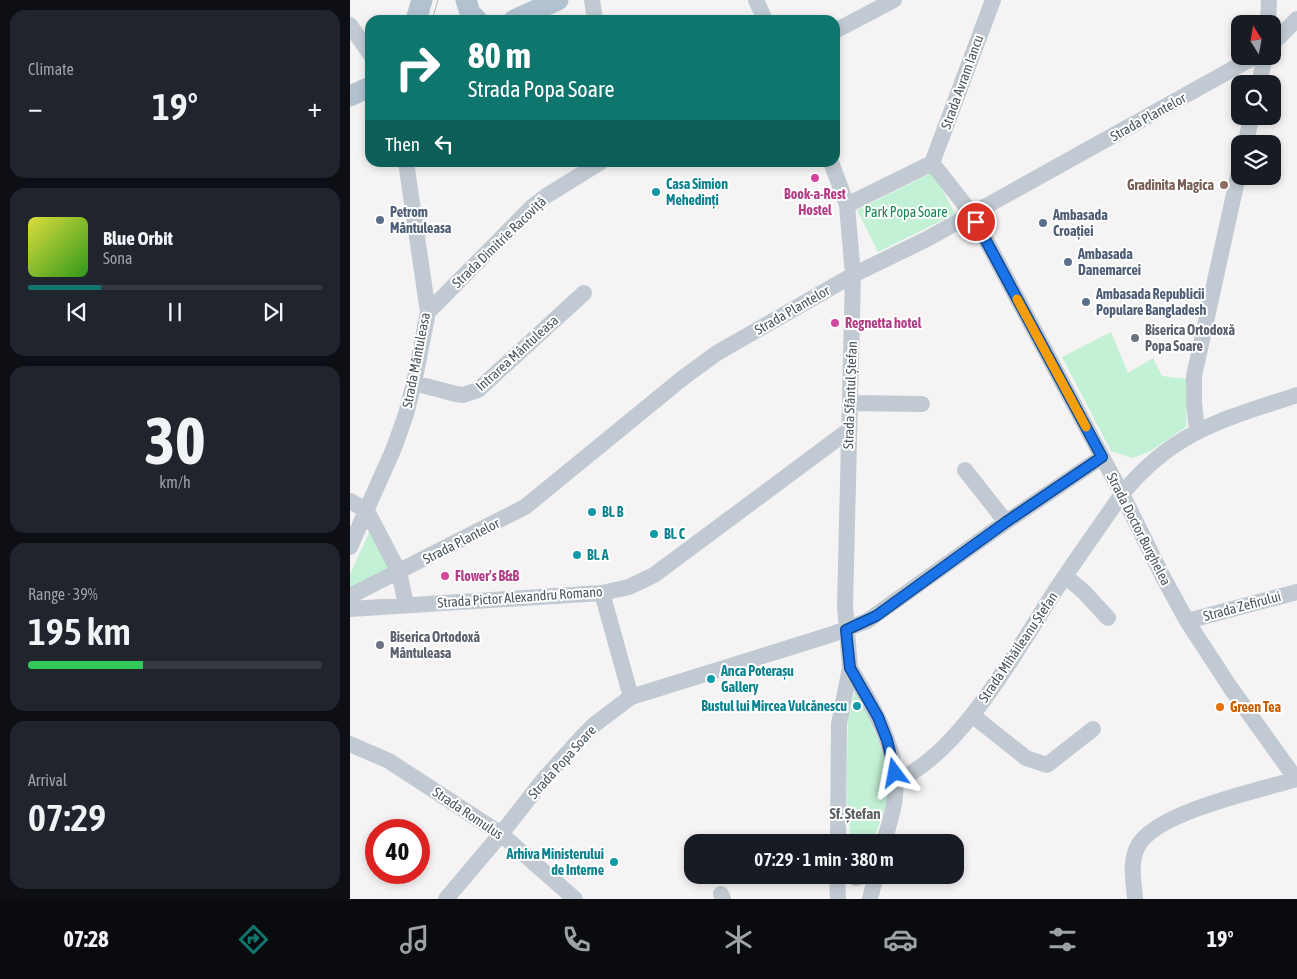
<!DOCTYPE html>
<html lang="en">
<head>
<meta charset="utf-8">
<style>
	:root { --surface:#171b24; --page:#20242c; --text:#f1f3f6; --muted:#9ea1a6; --line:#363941; --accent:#0f766e }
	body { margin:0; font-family:"Asap Condensed",sans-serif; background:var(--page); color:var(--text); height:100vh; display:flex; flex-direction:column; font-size:19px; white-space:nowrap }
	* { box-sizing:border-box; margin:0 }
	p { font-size:16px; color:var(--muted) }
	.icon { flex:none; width:28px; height:28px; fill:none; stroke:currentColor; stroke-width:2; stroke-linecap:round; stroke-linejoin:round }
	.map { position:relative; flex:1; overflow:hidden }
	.drawer { display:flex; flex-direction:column; gap:10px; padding:10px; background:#0d0f14; width:350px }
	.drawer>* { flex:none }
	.hud { position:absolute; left:15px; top:15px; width:475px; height:152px; border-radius:15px; box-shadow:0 2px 8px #0003; background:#0f766e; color:#fff; overflow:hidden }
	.needle { width:32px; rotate:349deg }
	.tools { position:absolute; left:881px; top:15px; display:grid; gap:10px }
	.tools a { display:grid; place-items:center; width:50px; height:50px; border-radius:10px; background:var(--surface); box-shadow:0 2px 8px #0003; font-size:25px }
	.speed { position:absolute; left:15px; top:819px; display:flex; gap:10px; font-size:25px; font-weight:700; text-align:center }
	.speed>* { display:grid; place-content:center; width:65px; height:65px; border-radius:50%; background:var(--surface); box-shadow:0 2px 8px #0003; line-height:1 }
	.speed .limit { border:8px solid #d22; background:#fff; color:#111 }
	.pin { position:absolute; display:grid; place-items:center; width:42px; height:42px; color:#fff; margin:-21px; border:2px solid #fff; border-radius:50%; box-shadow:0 1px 5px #0007 }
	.me { position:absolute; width:55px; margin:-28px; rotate:347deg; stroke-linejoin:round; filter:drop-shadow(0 0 4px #0008) }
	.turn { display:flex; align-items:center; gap:18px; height:105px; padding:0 20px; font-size:22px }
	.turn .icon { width:65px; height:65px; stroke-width:2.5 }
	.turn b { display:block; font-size:35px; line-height:42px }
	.then { display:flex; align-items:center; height:48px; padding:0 20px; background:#0003; gap:10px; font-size:19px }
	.big { font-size:38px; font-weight:600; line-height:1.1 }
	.drawer .card { flex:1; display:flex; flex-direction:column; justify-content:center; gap:8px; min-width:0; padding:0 18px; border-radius:15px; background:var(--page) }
	.drawer .dial { align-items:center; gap:0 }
	.dial b { font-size:65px; line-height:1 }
	.song { display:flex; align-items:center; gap:15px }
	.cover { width:60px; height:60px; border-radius:8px; background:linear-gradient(135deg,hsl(60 70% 55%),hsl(110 70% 35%)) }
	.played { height:5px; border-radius:2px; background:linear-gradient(90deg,var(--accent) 25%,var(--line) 25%) }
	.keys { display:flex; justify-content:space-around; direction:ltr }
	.heat { display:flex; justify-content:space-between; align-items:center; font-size:28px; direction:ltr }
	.charge { height:8px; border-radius:4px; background:linear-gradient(90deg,#34c759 39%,var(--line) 0) }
	.trip { position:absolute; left:334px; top:834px; width:280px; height:50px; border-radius:15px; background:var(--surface); box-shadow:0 2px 8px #0003; font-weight:600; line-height:50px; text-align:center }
	.menu { display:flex; height:80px; justify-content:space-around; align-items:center; background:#090b0e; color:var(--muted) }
	.menu .icon { width:35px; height:35px }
	.menu .selected { color:var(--accent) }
	.menu b { font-size:22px; color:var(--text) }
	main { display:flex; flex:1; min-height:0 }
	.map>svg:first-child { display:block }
	.green { fill:#c3f1d5 }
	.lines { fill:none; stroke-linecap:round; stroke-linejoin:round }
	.minor { stroke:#c1cad2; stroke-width:16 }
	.major { stroke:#b3c2d1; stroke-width:21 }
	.tram { stroke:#b5b8bd; stroke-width:1 }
	.route-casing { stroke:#114b97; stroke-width:12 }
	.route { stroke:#1a73e8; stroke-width:9 }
	.slow { stroke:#f59e0b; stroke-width:9 }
	.hotel-dot { fill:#d1479c; stroke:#fff; stroke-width:2 }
	.education-dot { fill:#8d6e63; stroke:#fff; stroke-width:2 }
	.culture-dot { fill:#0f9aa8; stroke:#fff; stroke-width:2 }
	.service-dot { fill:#5c6f8a; stroke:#fff; stroke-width:2 }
	.worship-dot { fill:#6b7280; stroke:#fff; stroke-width:2 }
	.food-dot { fill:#e8710a; stroke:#fff; stroke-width:2 }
	.labels { text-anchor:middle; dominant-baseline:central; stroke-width:4; stroke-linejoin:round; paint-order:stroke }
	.street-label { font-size:14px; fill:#4a5661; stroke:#fff }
	.culture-label { font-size:14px; font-weight:bold; fill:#0d838f; stroke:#fff; text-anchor:start }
	.education-label { font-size:14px; font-weight:bold; fill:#785e54; stroke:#fff; text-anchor:end }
	.hotel-label { font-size:14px; font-weight:bold; fill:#b23c85; stroke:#fff; text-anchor:start }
	.service-label { font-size:14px; font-weight:bold; fill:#4e5e75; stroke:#fff; text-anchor:start }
	.park-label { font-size:14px; fill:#17864f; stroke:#fff }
	.worship-label { font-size:14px; font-weight:bold; fill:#5b616d; stroke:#fff; text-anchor:start }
	.food-label { font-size:14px; font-weight:bold; fill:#c56008; stroke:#fff; text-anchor:start }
	.neighbourhood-label { font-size:15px; font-weight:bold; fill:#5f6368; stroke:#fff }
</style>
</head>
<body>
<main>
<section class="drawer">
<div class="card"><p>Climate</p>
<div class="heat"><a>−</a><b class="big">19°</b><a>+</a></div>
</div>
<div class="card">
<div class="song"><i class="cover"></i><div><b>Blue Orbit</b><p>Sona</p></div></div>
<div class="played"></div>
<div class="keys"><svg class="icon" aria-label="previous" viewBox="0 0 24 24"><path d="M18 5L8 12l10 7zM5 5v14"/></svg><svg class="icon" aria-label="pause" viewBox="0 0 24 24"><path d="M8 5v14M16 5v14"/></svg><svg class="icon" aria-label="next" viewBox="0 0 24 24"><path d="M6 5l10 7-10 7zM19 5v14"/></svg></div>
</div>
<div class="card dial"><b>30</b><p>km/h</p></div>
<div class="card"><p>Range · 39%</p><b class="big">195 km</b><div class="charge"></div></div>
<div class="card"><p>Arrival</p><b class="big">07:29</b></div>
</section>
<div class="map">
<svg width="947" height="899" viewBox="0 0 947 899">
	<rect width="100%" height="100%" fill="#f5f3f3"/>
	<path class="green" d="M583,172L605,214L528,252L507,210Z
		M761,332L778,373L803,358L812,376L838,379L836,427L799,452L782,458L761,451L712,357Z
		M21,529L41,569L0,590V574Z
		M505,691C523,725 543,762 536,802C533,815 527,829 523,842H501L497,806V765L498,719Z"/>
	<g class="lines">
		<path class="minor" d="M242,0L245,20
			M406,0L415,20
			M918,24L919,0
			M0,25L20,54
			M485,31L544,0
			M922,44L947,19
			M909,84L915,56
			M895,144L902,116
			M481,162L497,205L503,275L495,606L500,668L489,724L488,842
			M582,163L622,214L772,494L812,575L837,621L880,687L946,779
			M582,163L643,0
			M497,205L582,163
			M78,312L183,206L196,196L251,162
			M64,383L106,394L113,395L128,390L234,293
			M500,403L572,404
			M847,431L844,402V376L890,167
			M615,470L656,522
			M0,501L17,511L49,572L56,605
			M0,547L44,448L56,414L64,383L78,312L56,162
			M715,576L733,591L758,618
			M252,593L281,697
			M0,596L175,507L334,377L367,353L503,275L577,239L906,56
			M0,609L252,593L279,587L304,575L499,430
			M837,621L947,592
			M500,668C523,706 550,751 545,797C543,813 538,828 534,842
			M622,715L676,758L697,765L743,729
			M0,744L39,761L151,834L225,899
			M545,781C608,757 669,647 705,591C727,558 750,526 772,494C823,431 874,419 947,395
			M487,875L488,899
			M498,875L506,878L517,875
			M371,894L373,899
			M96,899L151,834L194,779L230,739L245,724L281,697L480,635L517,621L656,522L752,457
			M520,899L526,875
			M785,899C784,882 779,862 788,846C806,812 910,790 947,779"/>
		<path class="major" d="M116,0L120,13L127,20
			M66,20L72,0
			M164,20L208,0
			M0,96L20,87"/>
		<path class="tram" d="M82,20L88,0
			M0,100L20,90"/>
	</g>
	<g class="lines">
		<defs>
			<path id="route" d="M545,773L537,740L528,717L500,668L496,630L526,616L656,522L752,457L626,222"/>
		</defs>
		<use href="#route" class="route-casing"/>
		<use href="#route" class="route"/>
		<path class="slow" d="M667,299L736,427"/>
	</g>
	<g class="hotel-dot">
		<circle cx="465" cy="178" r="5"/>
		<circle cx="485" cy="323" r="5"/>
		<circle cx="95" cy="576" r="5"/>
	</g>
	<circle class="education-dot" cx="874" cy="185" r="5"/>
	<g class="culture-dot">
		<circle cx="306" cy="192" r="5"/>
		<circle cx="242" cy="512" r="5"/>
		<circle cx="304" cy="534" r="5"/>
		<circle cx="227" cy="555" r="5"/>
		<circle cx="361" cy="679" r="5"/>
		<circle cx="507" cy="706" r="5"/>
		<circle cx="264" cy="862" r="5"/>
	</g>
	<g class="service-dot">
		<circle cx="30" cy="220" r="5"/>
		<circle cx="693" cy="223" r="5"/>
		<circle cx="718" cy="262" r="5"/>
		<circle cx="736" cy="302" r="5"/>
	</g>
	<g class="worship-dot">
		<circle cx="785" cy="338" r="5"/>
		<circle cx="30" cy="645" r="5"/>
	</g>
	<circle class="food-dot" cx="870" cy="707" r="5"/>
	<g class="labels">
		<g class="street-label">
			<text transform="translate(612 82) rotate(-70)">Strada Avram Iancu</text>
			<text transform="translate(798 117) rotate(-29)">Strada Plantelor</text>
			<text transform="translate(149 242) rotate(-44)">Strada Dimitrie Racoviță</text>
			<text transform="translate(442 310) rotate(-30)">Strada Plantelor</text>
			<text transform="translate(167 353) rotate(-42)">Intrarea Mântuleasa</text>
			<text transform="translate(66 360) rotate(-79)">Strada Mântuleasa</text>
			<text transform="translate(500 395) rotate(-88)">Strada Sfântul Ștefan</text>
			<text transform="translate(789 529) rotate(63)">Strada Doctor Burghelea</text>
			<text transform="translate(111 541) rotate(-27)">Strada Plantelor</text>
			<text transform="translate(170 597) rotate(-4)">Strada Pictor Alexandru Romano</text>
			<text transform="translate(892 606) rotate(-15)">Strada Zefirului</text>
			<text transform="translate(668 647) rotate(-56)">Strada Mihăileanu Ștefan</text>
			<text transform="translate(212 762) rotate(-48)">Strada Popa Soare</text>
			<text transform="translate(118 813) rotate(34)">Strada Romulus</text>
		</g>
		<g class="culture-label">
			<text x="316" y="184">Casa Simion<tspan x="316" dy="16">Mehedinți</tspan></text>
			<text x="252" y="512">Bl. B</text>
			<text x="314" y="534">Bl. C</text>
			<text x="237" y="555">Bl. A</text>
			<text x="371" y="671">Anca Poterașu<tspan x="371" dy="16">Gallery</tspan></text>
			<text x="497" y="706" text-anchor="end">Bustul lui Mircea Vulcănescu</text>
			<text x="254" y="854" text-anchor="end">Arhiva Ministerului<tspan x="254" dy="16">de Interne</tspan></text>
		</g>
		<g class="education-label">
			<text x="864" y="185">Gradinita Magica</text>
		</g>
		<g class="hotel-label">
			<text x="465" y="194" text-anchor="middle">Book-a-Rest<tspan x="465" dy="16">Hostel</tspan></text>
			<text x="495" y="323">Regnetta hotel</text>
			<text x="105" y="576">Flower's B&amp;B</text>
		</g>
		<g class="service-label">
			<text x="40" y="212">Petrom<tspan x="40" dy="16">Mântuleasa</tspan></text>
			<text x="703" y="215">Ambasada<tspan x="703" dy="16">Croației</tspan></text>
			<text x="728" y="254">Ambasada<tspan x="728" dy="16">Danemarcei</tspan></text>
			<text x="746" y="294">Ambasada Republicii<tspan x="746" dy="16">Populare Bangladesh</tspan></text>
		</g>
		<g class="park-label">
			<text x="556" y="212">Park Popa Soare</text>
		</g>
		<g class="worship-label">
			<text x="795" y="330">Biserica Ortodoxă<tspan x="795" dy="16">Popa Soare</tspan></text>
			<text x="40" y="637">Biserica Ortodoxă<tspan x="40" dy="16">Mântuleasa</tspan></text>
		</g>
		<g class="food-label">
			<text x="880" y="707">Green Tea</text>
		</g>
		<g class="neighbourhood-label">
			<text x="505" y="813">Sf. Ștefan</text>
		</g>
	</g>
</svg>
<div class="tools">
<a><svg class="needle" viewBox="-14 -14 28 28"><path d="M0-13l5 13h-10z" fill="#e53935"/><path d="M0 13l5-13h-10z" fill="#9ea1a6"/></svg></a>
<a><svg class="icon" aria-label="search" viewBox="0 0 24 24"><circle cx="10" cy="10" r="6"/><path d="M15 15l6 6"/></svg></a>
<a><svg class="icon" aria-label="layers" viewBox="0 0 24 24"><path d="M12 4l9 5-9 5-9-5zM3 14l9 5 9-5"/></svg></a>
</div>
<div class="speed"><div class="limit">40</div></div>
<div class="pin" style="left:626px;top:222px;background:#d93025"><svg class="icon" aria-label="arrive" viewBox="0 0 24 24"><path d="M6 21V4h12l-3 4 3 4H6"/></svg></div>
<svg class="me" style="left:545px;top:773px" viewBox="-20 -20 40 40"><path d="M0-17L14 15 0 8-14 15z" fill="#1a73e8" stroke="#fff" stroke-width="4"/></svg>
<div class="trip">07:29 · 1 min · 380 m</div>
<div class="hud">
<div class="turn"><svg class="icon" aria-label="right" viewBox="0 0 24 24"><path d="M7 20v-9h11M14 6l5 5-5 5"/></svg><div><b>80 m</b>Strada Popa Soare</div></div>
<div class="then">Then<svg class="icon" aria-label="left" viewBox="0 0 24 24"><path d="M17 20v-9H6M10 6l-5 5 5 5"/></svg></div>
</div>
</div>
</main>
<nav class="menu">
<b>07:28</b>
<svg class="icon selected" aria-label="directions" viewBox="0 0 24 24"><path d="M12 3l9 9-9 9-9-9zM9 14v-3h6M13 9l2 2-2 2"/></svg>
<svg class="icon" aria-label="music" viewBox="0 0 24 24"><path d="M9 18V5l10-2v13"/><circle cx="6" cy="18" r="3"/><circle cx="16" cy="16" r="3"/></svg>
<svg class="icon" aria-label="phone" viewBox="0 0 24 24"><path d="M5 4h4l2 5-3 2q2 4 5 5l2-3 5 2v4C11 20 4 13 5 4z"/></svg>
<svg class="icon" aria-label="climate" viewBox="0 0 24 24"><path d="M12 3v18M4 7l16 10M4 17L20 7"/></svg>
<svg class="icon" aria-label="car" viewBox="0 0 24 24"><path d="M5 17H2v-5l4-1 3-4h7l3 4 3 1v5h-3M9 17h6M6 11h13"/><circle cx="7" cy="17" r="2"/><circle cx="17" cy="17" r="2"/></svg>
<svg class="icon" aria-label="filters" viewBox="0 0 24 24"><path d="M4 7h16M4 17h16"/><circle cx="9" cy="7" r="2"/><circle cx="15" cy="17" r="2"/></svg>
<b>19°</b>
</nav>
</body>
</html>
